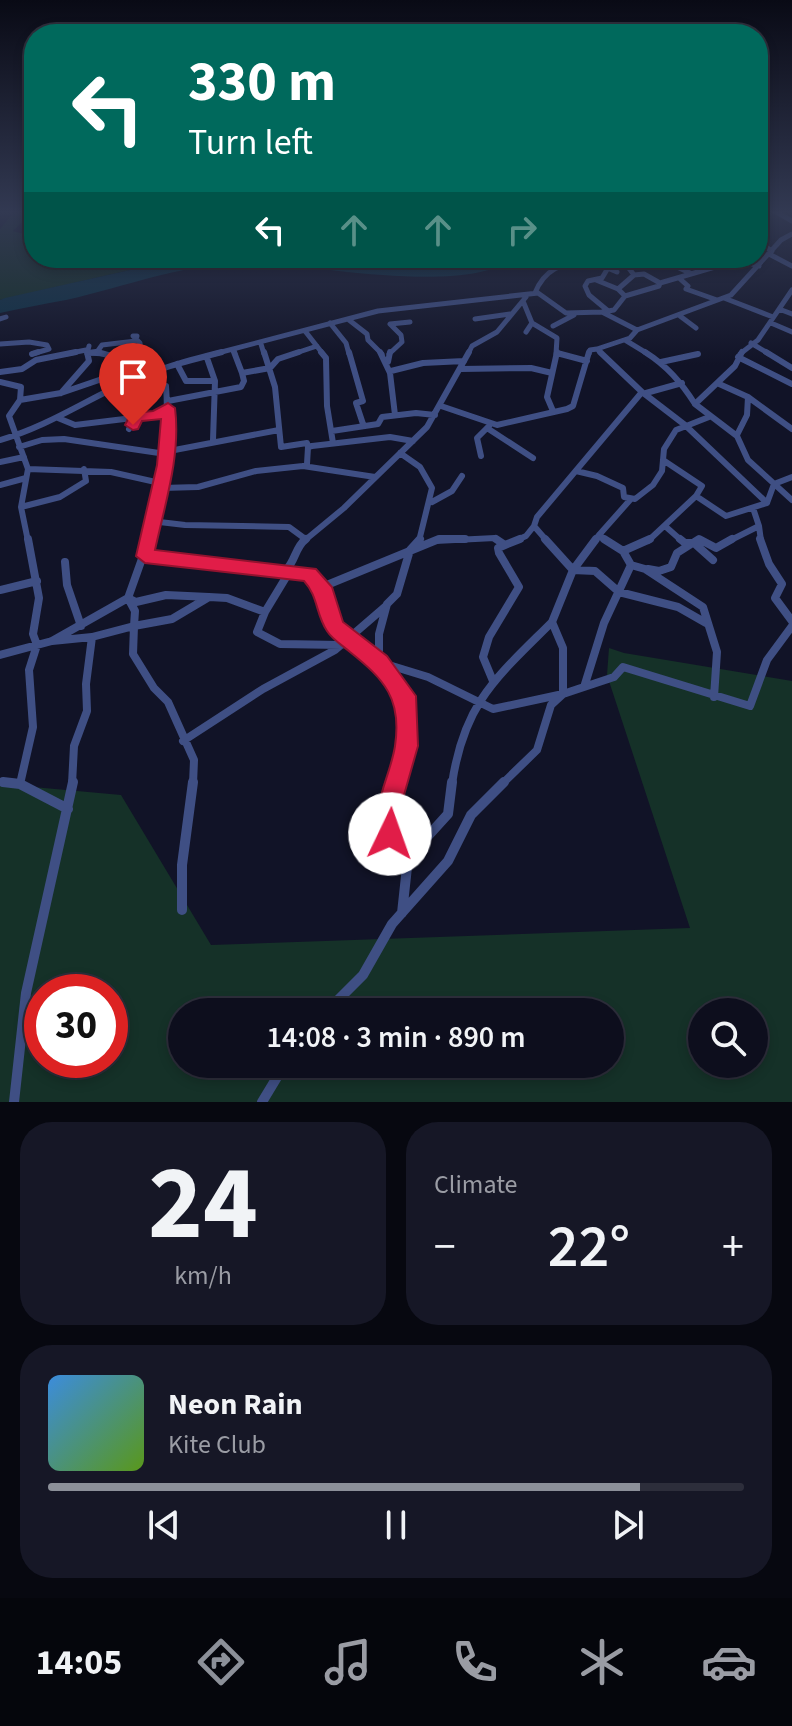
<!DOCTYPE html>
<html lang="en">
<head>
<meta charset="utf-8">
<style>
	:root { --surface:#0d0e1d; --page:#161726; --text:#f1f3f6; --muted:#9a9ca4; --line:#2d2e3b; --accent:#8c9099 }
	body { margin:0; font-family:"Source Sans 3",sans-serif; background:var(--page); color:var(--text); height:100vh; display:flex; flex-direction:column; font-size:30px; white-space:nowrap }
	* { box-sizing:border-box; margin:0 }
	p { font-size:26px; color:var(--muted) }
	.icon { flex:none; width:44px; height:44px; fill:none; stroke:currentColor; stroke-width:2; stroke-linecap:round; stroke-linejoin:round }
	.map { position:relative; height:1102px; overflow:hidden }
	.sheet { display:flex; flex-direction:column; gap:20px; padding:20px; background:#070810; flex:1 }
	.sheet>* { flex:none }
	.banner { position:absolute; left:24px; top:24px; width:744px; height:244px; border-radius:32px; box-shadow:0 4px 12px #0003,0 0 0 2px var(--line); background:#00695c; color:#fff; overflow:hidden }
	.tools { position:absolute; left:688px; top:998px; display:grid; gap:16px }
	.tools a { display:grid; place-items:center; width:80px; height:80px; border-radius:50%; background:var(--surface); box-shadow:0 4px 12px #0003,0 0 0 2px var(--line); font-size:40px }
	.speed { position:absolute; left:24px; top:974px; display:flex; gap:16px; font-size:40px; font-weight:700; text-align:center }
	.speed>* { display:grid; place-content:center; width:104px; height:104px; border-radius:50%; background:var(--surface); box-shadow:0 4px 12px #0003,0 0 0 2px var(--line); line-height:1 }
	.speed .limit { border:12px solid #d22; background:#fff; color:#111 }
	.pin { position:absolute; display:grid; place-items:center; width:68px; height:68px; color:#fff; margin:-82px -34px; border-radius:50% 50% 50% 0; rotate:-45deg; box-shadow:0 0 8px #0007 }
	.pin .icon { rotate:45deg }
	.me { position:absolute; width:88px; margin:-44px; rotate:3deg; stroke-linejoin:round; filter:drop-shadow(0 0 6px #0008) }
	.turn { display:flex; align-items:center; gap:28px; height:168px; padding:0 32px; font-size:36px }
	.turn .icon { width:104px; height:104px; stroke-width:2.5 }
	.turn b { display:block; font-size:56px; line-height:68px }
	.lanes { display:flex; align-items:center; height:76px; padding:0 32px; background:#0003; justify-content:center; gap:40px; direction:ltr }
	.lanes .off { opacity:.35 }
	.big { font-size:60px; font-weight:600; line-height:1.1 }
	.sheet .widget { flex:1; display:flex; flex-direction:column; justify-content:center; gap:12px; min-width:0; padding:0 28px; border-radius:32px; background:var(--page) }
	.sheet .dial { align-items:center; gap:0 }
	.dial b { font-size:104px; line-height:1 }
	.song { display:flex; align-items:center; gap:24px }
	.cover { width:96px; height:96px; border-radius:12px; background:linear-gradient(135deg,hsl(210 70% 55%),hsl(90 70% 35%)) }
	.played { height:8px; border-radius:4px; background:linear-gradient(90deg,var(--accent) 85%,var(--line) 85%) }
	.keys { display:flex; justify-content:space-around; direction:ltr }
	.heat { display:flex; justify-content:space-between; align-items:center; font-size:44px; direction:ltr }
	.sheet .tiles { flex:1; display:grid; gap:20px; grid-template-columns:1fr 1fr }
	.widget:last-child { grid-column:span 2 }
	.trip { position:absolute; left:168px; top:998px; width:456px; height:80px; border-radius:40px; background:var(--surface); box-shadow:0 4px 12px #0003,0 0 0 2px var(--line); font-weight:600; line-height:80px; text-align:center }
	.dock { display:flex; height:128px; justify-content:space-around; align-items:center; background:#05060c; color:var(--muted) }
	.dock .icon { width:56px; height:56px }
	.dock .selected { color:var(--accent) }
	.dock b { font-size:36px; color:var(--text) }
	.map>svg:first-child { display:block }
	.green { fill:#153128; fill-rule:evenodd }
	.water { fill:#0e3044 }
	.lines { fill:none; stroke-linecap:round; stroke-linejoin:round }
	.street-far3 { stroke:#3f4f84; stroke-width:5 }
	.street-far2 { stroke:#3f4f84; stroke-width:6 }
	.street-far1 { stroke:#3f4f84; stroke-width:8 }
	.street { stroke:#3f4f84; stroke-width:10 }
	.route { fill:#e11d48; stroke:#92132f; stroke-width:2 }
</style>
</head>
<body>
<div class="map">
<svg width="792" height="1102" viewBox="0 0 792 1102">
	<rect width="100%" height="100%" fill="#111327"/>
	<path class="green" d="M16,210H34L13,231L34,237V258H44L40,263L79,262L80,258H202L130,270L0,300V229Z
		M609,648L624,653L792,681V1102H0V784L121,795L211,945L690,928L607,675ZM42,992H110V1060H42ZM182,1012H610V1064H182ZM702,1012H754V1064H702Z"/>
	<path class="water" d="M202,258H326L420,263L510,258C475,294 321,268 270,263C201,257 132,285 66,300C44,304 22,308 0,313V300L5,298L130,270Z"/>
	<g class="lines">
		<path class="street-far3" d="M773,210L792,221
			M758,242L772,251
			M769,254L792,266
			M540,258L554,265
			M586,259L617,272
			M622,259L634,275L644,274L660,283L739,260L759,266
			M600,263L631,258
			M677,267L690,273
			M679,278L688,286L686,289L717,300
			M596,280L618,289L625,296
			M618,289L634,275
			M538,293H535C545,267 564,264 589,258
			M724,298L773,317
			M523,301L532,323L526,332
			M779,309L792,314
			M607,310L589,295L585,286L588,281L602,278L608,268
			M602,312L614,310L625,296L659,286L660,283
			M680,316L696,328
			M0,319L6,317
			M475,319L510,314
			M349,320L367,334L368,340L382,354
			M330,323L346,343L349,354
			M532,323L557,338L556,354
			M771,323L792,332
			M553,326L574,315
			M305,331L323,354
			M137,336H133L140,343L141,351L153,354
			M625,340L648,354
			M751,343L769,354
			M0,344L29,342L47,345L49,349
			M261,344L264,354
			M234,351L235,354
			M97,352L102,345L136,341
			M88,353L105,354
			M557,353L561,354
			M32,354L49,349
			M66,354L86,350
			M87,354L89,346
			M214,354L378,311L538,293L566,313L602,312L637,330
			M293,354L317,346
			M389,354L402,342L401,335L390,324L410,322
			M468,354L472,346L497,332L526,297
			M589,354L590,350L597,349
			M602,354L597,349L630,338L637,330L731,295L781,240L792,234
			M740,354L758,340L792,290"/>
		<path class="street-far2" d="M145,352L153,354L154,370
			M234,352L242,373
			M264,352L275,387L281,447L307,443L308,447
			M321,352L326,358L327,406L333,443
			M349,352L363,401L356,403L363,424
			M380,352L390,373L395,415
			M645,352C667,366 681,382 695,404L735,366L742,352
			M766,352L792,368
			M88,353L96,352
			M557,353L587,361
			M32,354L38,352
			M738,357L792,384
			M207,358L215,381L213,440
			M388,362L390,352
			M661,362L698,354
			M177,364L186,381H215
			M461,369L531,368L552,373
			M391,371L423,363L464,361
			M0,372L22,369L36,360L76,352
			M0,382L21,387L20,400L9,416L28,469L21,507L28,541
			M717,383L748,397L792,429
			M122,384L137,416L129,429
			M642,392L685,425L767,503
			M61,393L89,361L87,352
			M646,393L682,383
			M20,400L61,393L102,379L115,357L97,352
			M168,401L241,387L244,381L242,373L270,368L278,359L299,352
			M695,404L737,436L748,460L792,500
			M441,406L497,425L567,409L573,406L589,352
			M553,411L547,397L557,352
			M58,418L75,425L157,415L168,408
			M487,428L533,458
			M332,431L378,424L382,417L416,413L435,415
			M737,435L747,415L748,397
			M0,440C43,428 80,404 120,385C152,370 187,361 222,352
			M19,447L42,440L64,439L159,453L279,430
			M400,453L420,467L432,488L419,541
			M481,456L477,438L489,426
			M663,460L702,486L696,496L726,516L767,503L774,484L792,477
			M0,462L24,457
			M303,466L375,477
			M28,469L111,472L160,483L162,488L198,487L256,471L303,466L307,464L308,447L312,446L390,437L413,441
			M576,471L597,476L623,488L624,497L635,499L653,485L662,471L664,449L676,430L709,417
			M0,485L26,478
			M432,502L452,491L462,476
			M21,507L60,497L86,481L84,469
			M151,521L185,525L289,527L304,538
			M665,526L682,541
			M759,526L761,541
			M148,541C160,488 170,440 166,386
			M304,541L344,508L427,427L469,352
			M435,541L495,538L499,541
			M515,541L526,536L534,526
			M547,541L534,526L537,517L642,392L600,352
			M595,541L599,535
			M607,541L599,535L630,500
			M648,541L696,496
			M697,541H702
			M729,541L759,526L753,508"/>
		<path class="street-far1" d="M496,539L505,545L520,539
			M604,539L623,551L631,565L645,569L703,607L717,652L714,697
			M680,539L685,543H694L713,560
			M760,539L769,564L782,584L775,598L792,621
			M623,551L650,539
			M145,556L309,574L322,587L335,627L379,662L428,677L493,709L563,694L614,677L623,667L750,706L767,660L792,626
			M65,562L67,585L81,626
			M648,569L659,571L671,567L677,553L699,539L716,548L732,539
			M286,570C296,560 295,547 306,539
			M573,570L595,571L619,592L678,607L706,623
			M573,570L596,539
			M322,587L439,539H465
			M0,590L37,581
			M166,595L209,597L172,619L134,626L135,611L128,598L136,602Z
			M209,597L227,598L265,612L257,632L280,644L341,645
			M265,612L288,574
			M134,626L133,654L154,688L168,702L194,760L193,784
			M92,637L134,626
			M52,641L92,637L86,684L87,711L74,746L72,784
			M0,655L52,641L128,598L149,539
			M493,681L483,657L489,637L519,587L499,553L498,548L505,545
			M585,684L604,623L631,565
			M183,741L263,689L335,650L386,606
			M0,782L21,784
			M20,784L33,727L29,670L37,645L33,634L39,598L28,539
			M395,784L406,746L405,696L379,662V634L387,604L397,594L410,550L420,539
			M452,784C464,702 497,677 552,622
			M502,784L537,750L551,705L563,694V648L552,622L573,570L545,539"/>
		<path class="street" d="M3,782L20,784L68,809
			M396,782C385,818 386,829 408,858
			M182,910V865L193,782
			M402,913L408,858L448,814L452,782
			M326,1012L363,975L392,924L448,861L471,815L504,782
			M14,1102L26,993L73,782
			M262,1102L285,1064"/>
	</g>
	<linearGradient id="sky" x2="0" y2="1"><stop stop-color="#090a15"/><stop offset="0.58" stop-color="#323952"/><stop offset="1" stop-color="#323952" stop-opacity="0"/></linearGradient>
	<rect width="792" height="365" fill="url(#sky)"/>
	<path class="route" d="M168,403L175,408C181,455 165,504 155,550L316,569L332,587L343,622L387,656L416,696L418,746L402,802L403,834L399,842L390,846L382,842C368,809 390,779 395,746C402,699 385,680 350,652C343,646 332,639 327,631C316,615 318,596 304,581L145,563L136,556L157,465L161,419L142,421L138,429L133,430L125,425L131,413L153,411Z"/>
</svg>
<div class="tools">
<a><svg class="icon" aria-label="search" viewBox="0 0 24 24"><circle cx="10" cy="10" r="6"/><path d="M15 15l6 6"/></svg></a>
</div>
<div class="speed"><div class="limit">30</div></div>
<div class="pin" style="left:133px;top:425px;background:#d93025"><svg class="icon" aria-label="arrive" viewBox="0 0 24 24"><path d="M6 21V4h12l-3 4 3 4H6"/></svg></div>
<svg class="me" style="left:390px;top:834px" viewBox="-20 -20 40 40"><circle r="19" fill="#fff"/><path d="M0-13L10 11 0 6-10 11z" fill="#e11d48"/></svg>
<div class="trip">14:08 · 3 min · 890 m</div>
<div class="banner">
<div class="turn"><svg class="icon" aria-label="left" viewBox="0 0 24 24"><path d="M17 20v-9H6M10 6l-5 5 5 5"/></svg><div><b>330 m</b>Turn left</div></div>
<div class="lanes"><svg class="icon" aria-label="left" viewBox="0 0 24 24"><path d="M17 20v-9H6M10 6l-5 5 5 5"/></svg><svg class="icon off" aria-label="ahead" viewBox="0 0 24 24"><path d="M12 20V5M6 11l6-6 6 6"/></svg><svg class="icon off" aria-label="ahead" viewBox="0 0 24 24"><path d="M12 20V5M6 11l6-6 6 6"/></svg><svg class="icon off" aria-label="right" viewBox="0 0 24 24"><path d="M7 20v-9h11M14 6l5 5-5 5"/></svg></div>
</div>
</div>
<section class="sheet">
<div class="tiles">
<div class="widget dial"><b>24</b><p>km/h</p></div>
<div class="widget"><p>Climate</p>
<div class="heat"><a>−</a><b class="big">22°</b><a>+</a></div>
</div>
<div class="widget">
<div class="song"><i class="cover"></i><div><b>Neon Rain</b><p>Kite Club</p></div></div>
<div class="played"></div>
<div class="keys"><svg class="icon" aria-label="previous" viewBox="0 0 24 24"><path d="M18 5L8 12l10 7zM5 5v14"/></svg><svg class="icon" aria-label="pause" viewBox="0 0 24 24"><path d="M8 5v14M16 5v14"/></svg><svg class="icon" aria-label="next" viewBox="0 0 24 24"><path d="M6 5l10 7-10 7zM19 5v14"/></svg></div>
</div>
</div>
</section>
<nav class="dock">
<b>14:05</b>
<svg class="icon selected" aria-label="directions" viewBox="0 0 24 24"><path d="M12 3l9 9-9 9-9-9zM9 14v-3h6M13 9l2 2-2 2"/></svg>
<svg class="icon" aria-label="music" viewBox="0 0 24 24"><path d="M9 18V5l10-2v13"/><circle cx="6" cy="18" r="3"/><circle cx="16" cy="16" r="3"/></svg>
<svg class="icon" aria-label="phone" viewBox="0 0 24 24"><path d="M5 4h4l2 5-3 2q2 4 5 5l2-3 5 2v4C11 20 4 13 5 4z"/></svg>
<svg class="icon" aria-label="climate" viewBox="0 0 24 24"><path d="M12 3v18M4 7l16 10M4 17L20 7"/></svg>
<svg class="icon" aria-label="car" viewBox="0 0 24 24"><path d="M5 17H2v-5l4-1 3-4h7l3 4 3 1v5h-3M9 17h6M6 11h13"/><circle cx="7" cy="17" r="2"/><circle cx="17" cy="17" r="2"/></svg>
</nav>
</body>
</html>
